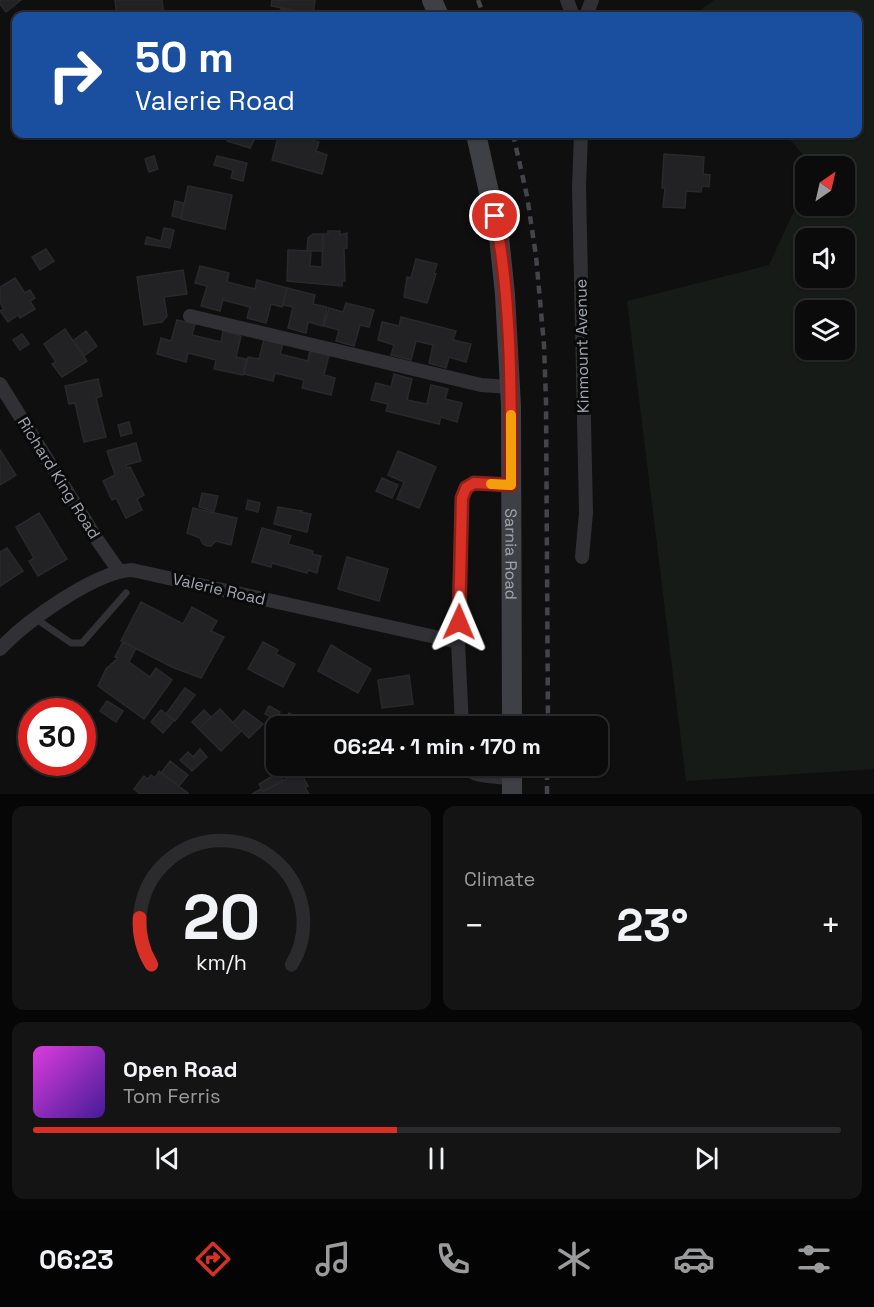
<!DOCTYPE html>
<html lang="en">
<head>
<meta charset="utf-8">
<style>
	:root { --surface:#0b0b0c; --page:#141415; --text:#f1f3f6; --muted:#9a9b9d; --line:#2b2b2d; --accent:#d93025 }
	body { margin:0; font-family:"Space Grotesk",sans-serif; background:var(--page); color:var(--text); height:100vh; display:flex; flex-direction:column; font-size:22px; white-space:nowrap }
	* { box-sizing:border-box; margin:0 }
	p { font-size:20px; color:var(--muted) }
	.icon { flex:none; width:33px; height:33px; fill:none; stroke:currentColor; stroke-width:2; stroke-linecap:round; stroke-linejoin:round }
	.map { position:relative; height:794px; overflow:hidden }
	.drawer { display:flex; flex-direction:column; gap:12px; padding:12px; background:#060607; flex:1 }
	.drawer>* { flex:none }
	.banner { position:absolute; left:12px; top:12px; width:850px; height:126px; border-radius:12px; box-shadow:0 2px 4px #0004,0 0 0 2px var(--line); background:#1a4fa0; color:#fff; overflow:hidden }
	.needle { width:39px; rotate:34deg }
	.buttons { position:absolute; left:795px; top:156px; display:grid; gap:12px }
	.buttons a { display:grid; place-items:center; width:60px; height:60px; border-radius:12px; background:var(--surface); box-shadow:0 2px 4px #0004,0 0 0 2px var(--line); font-size:30px }
	.speed { position:absolute; left:18px; top:698px; display:flex; gap:12px; font-size:30px; font-weight:700; text-align:center }
	.speed>* { display:grid; place-content:center; width:78px; height:78px; border-radius:50%; background:var(--surface); box-shadow:0 2px 4px #0004,0 0 0 2px var(--line); line-height:1 }
	.speed .limit { border:9px solid #d22; background:#fff; color:#111 }
	.pin { position:absolute; display:grid; place-items:center; width:51px; height:51px; color:#fff; margin:-26px; border:3px solid #fff; border-radius:50%; box-shadow:0 2px 6px #0007 }
	.me { position:absolute; width:66px; margin:-33px; rotate:1deg; stroke-linejoin:round; filter:drop-shadow(0 0 4px #0008) }
	.turn { display:flex; align-items:center; gap:21px; height:126px; padding:0 24px; font-size:27px }
	.turn .icon { width:78px; height:78px; stroke-width:2.5 }
	.turn b { display:block; font-size:42px; line-height:51px }
	.big { font-size:45px; font-weight:800; line-height:1.1 }
	.drawer .card { flex:1; display:flex; flex-direction:column; justify-content:center; gap:9px; min-width:0; padding:0 21px; border-radius:12px; background:var(--page) }
	.drawer .dial { align-items:center; gap:0 }
	.dial svg { height:156px; overflow:visible; fill:none; stroke:var(--line); stroke-width:7; stroke-linecap:round; text-anchor:middle }
	.dial text { fill:var(--text); stroke:none }
	.song { display:flex; align-items:center; gap:18px }
	.cover { width:72px; height:72px; border-radius:9px; background:linear-gradient(135deg,hsl(300 70% 55%),hsl(260 70% 35%)) }
	.played { height:6px; border-radius:3px; background:linear-gradient(90deg,var(--accent) 45%,var(--line) 45%) }
	.keys { display:flex; justify-content:space-around; direction:ltr }
	.heat { display:flex; justify-content:space-between; align-items:center; font-size:33px; direction:ltr }
	.drawer .tiles { flex:1; display:grid; gap:12px; grid-template-columns:1fr 1fr }
	.card:last-child { grid-column:span 2 }
	.trip { position:absolute; left:266px; top:716px; width:342px; height:60px; border-radius:12px; background:var(--surface); box-shadow:0 2px 4px #0004,0 0 0 2px var(--line); font-weight:800; line-height:60px; text-align:center }
	.dock { display:flex; height:96px; justify-content:space-around; align-items:center; background:#040405; color:var(--muted) }
	.dock .icon { width:42px; height:42px }
	.dock .on { color:var(--accent) }
	.dock b { font-size:27px; color:var(--text) }
	.map>svg:first-child { display:block }
	.green { fill:#161b17; fill-rule:evenodd }
	.building { fill:#222224; stroke:#29292c; stroke-width:1.5 }
	.lines { fill:none; stroke-linecap:round; stroke-linejoin:round }
	.lane { stroke:#313135; stroke-width:7 }
	.street { stroke:#313135; stroke-width:14 }
	.secondary { stroke:#3f4045; stroke-width:20 }
	.rail { stroke:#44454a; stroke-width:4.5; stroke-dasharray:8 6; stroke-linecap:butt }
	.route-casing { stroke:#8d1f18; stroke-width:15 }
	.route { stroke:#d93025; stroke-width:10 }
	.slow { stroke:#f59e0b; stroke-width:10 }
	.labels { text-anchor:middle; dominant-baseline:central; stroke-width:6; stroke-linejoin:round; paint-order:stroke }
	.street-label { font-size:16px; fill:#a1a6b0; stroke:#0a0a0b }
</style>
</head>
<body>
<div class="map">
<svg width="874" height="794" viewBox="0 0 874 794">
	<rect width="100%" height="100%" fill="#0f0f10"/>
	<path class="green" d="M714,0H874V769L686,781L627,301L769,265L805,187L806,206H844V166H813L785,134H858V16H693ZM806,238H844V278H806ZM806,310H844V350H806Z"/>
	<path class="building" d="M0,0H21L6,12L0,4Z
		M115,0H162L164,16H135V13L117,16Z
		M272,0H315L313,14L271,6Z
		M281,9L309,14V16H280Z
		M229,134H257L250,148L227,141Z
		M279,134H289L319,142L316,151L327,155L322,174L272,160Z
		M664,154L704,157L703,174L710,175L709,187L702,186L701,192L686,191L685,208L663,207L665,188H662Z
		M154,156L158,169L149,172L145,159Z
		M217,156L247,163L243,181L231,178L233,170L214,165Z
		M188,186L232,195L225,229L181,219Z
		M175,201L184,203L181,218L172,216Z
		M164,228L174,230L170,248L145,244L147,237L161,241Z
		M328,231H340V235L347,233V248H344L345,281H342V286L287,281L288,250L311,251L310,266L322,267L323,234H328Z
		M313,234H323V251H307L308,238Z
		M46,249L54,261L40,270L32,257Z
		M416,259L437,264L434,273L436,274L427,303L404,297L407,277L411,278Z
		M200,266L229,273L227,282L255,289L257,280L287,288L282,307L271,304L266,323L247,318L250,307L223,300L220,311L201,306L207,286L195,283Z
		M183,270L187,294L164,297L167,316L162,322L144,325L137,277Z
		M15,278L25,293L30,290L35,298L30,301L35,309L20,318L18,315L8,322L0,311L4,309L0,303V287Z
		M287,288L315,295L313,304L327,307L323,326L308,322L306,333L288,328L293,307L283,305Z
		M346,303L374,310L369,327L360,325L354,346L336,341L339,330L324,326L329,308L343,312Z
		M401,317L456,331L453,340L471,344L466,362L449,357L446,368L429,363L433,345L416,341L411,360L391,355L394,345L378,340L382,322L399,326Z
		M177,320L195,324L192,335L221,342L223,331L241,336L236,357L246,359L243,375L214,369L216,360L188,353L186,362L157,354L161,338L171,341Z
		M65,329L87,361L62,377L52,364L56,362L44,344Z
		M86,331L97,346L84,356L73,341Z
		M22,334L29,344L20,350L13,340Z
		M264,339L283,344L280,354L308,361L310,350L329,355L324,375L335,378L331,395L302,388L304,380L275,373L273,381L244,374L248,357L259,359Z
		M394,374L412,379L407,400L427,404L431,385L448,389L445,399L462,403L457,422L441,417L439,424L386,411L388,404L371,400L376,383L391,387Z
		M98,379L102,396L96,398L106,437L84,442L75,403L69,404L65,386Z
		M129,422L132,433L121,436L118,425Z
		M136,443L141,461L126,465L127,468L130,467L144,495L137,499L142,510L126,518L116,498L112,500L103,481L115,475L107,451Z
		M0,450L16,475L0,485Z
		M398,451L436,467L419,508L397,499L404,482L388,475Z
		M382,478L398,485L392,498L376,491Z
		M202,493L218,496L214,511L199,507Z
		M248,500L260,503L258,512L246,509Z
		M278,507L302,511L301,512L311,514L307,532L274,524Z
		M193,508L237,518L231,545L216,541L211,546H207L203,544L200,538L187,533Z
		M39,513L67,559L38,576L29,561L34,558L16,527Z
		M262,528L291,536L288,544L313,551L312,554L321,556L317,573L308,570L307,573L272,563L271,567L252,562Z
		M7,548L23,571L0,586V552Z
		M347,557L388,569L379,601L338,589Z
		M141,602L183,624L192,607L217,621L211,631L224,637L201,678L172,667L121,641Z
		M123,642L136,648L129,662L150,677L156,668L172,680L144,719L98,686L106,669L118,658L115,657Z
		M263,642L278,650L276,654L295,664L283,687L248,669Z
		M331,645L371,669L358,693L318,671Z
		M409,675L413,704L382,708L378,680Z
		M185,688L195,695L175,721L166,714Z
		M107,701L123,711L116,722L100,711Z
		M269,706L280,712L276,720L265,714Z
		M220,709L241,731L221,751L199,729Z
		M161,710L174,720L163,733L151,722Z
		M204,710L211,717L199,729L192,722Z
		M244,710L263,724L249,738L233,723Z
		M289,713L300,719L296,726L284,721Z
		M200,749L207,757L192,771L180,760L188,752L193,757Z
		M170,761L188,775L179,786L161,773Z
		M374,765H420L421,771L379,777L378,770H375Z
		M159,771L188,793V794H140L134,789L144,776L148,779L151,775L155,778Z
		M300,771L308,786L305,787L309,794H252L261,789L263,791L275,785Z
		M279,772L283,781L263,791L259,784Z"/>
	<g class="lines">
		<path class="lane" d="M35,618L71,643H82L126,593"/>
		<path class="street" d="M567,0L573,16
			M586,16L592,0
			M581,134L579,187L586,513L582,557
			M190,316L481,385L510,387
			M0,384L98,541L119,571
			M0,649C25,622 96,571 132,570L458,642
			M462,726L458,642L462,498L466,487L474,483L511,485
			M465,765C473,779 497,776 512,778"/>
		<g class="secondary">
			<path d="M432,0L439,16"/>
			<path id="s1" d="M476,134L499,237L505,294L511,406L512,726"/>
			<path d="M512,765V794"/>
		</g>
		<path class="rail" d="M478,0L484,16
			M513,134L527,196L536,256L544,345L546,401L548,726
			M547,794V765"/>
	</g>
	<g class="lines">
		<defs>
			<path id="route" d="M459,622L462,498L466,488L474,483L511,485C511,399 512,301 495,216"/>
		</defs>
		<use href="#route" class="route-casing"/>
		<use href="#route" class="route"/>
		<path class="slow" d="M491,484L511,485V415"/>
	</g>
	<g class="labels">
		<g class="street-label">
			<text transform="translate(582 346) rotate(-91)">Kinmount Avenue</text>
			<text transform="translate(59 478) rotate(58)">Richard King Road</text>
			<text stroke="none"><textPath href="#s1" startOffset="423">Sarnia Road</textPath></text>
			<text transform="translate(219 589) rotate(13)">Valerie Road</text>
		</g>
	</g>
</svg>
<div class="buttons">
<a><svg class="needle" viewBox="-14 -14 28 28"><path d="M0-13l5 13h-10z" fill="#e53935"/><path d="M0 13l5-13h-10z" fill="#9a9b9d"/></svg></a>
<a><svg class="icon" aria-label="sound" viewBox="0 0 24 24"><path d="M4 9h4l5-4v14l-5-4H4zM17 9q2 3 0 6"/></svg></a>
<a><svg class="icon" aria-label="layers" viewBox="0 0 24 24"><path d="M12 4l9 5-9 5-9-5zM3 14l9 5 9-5"/></svg></a>
</div>
<div class="speed"><div class="limit">30</div></div>
<div class="pin" style="left:495px;top:216px;background:#d93025"><svg class="icon" aria-label="arrive" viewBox="0 0 24 24"><path d="M6 21V4h12l-3 4 3 4H6"/></svg></div>
<svg class="me" style="left:459px;top:622px" viewBox="-20 -20 40 40"><path d="M0-17L14 15 0 8-14 15z" fill="#d93025" stroke="#fff" stroke-width="4"/></svg>
<div class="trip">06:24 · 1 min · 170 m</div>
<div class="banner">
<div class="turn"><svg class="icon" aria-label="right" viewBox="0 0 24 24"><path d="M7 20v-9h11M14 6l5 5-5 5"/></svg><div><b>50 m</b>Valerie Road</div></div>
</div>
</div>
<section class="drawer">
<div class="tiles">
<div class="card dial"><svg viewBox="0 0 100 80">
<path d="M14 69A42 42 0 1 1 86 69"/>
<path d="M14 69A42 42 0 0 1 8 45" stroke="#d93025"/>
<text x="50" y="56" font-size="32" font-weight="700">20</text>
<text x="50" y="72" font-size="11">km/h</text>
</svg></div>
<div class="card"><p>Climate</p>
<div class="heat"><a>−</a><b class="big">23°</b><a>+</a></div>
</div>
<div class="card">
<div class="song"><i class="cover"></i><div><b>Open Road</b><p>Tom Ferris</p></div></div>
<div class="played"></div>
<div class="keys"><svg class="icon" aria-label="previous" viewBox="0 0 24 24"><path d="M18 5L8 12l10 7zM5 5v14"/></svg><svg class="icon" aria-label="pause" viewBox="0 0 24 24"><path d="M8 5v14M16 5v14"/></svg><svg class="icon" aria-label="next" viewBox="0 0 24 24"><path d="M6 5l10 7-10 7zM19 5v14"/></svg></div>
</div>
</div>
</section>
<nav class="dock">
<b>06:23</b>
<svg class="icon on" aria-label="directions" viewBox="0 0 24 24"><path d="M12 3l9 9-9 9-9-9zM9 14v-3h6M13 9l2 2-2 2"/></svg>
<svg class="icon" aria-label="music" viewBox="0 0 24 24"><path d="M9 18V5l10-2v13"/><circle cx="6" cy="18" r="3"/><circle cx="16" cy="16" r="3"/></svg>
<svg class="icon" aria-label="phone" viewBox="0 0 24 24"><path d="M5 4h4l2 5-3 2q2 4 5 5l2-3 5 2v4C11 20 4 13 5 4z"/></svg>
<svg class="icon" aria-label="climate" viewBox="0 0 24 24"><path d="M12 3v18M4 7l16 10M4 17L20 7"/></svg>
<svg class="icon" aria-label="car" viewBox="0 0 24 24"><path d="M5 17H2v-5l4-1 3-4h7l3 4 3 1v5h-3M9 17h6M6 11h13"/><circle cx="7" cy="17" r="2"/><circle cx="17" cy="17" r="2"/></svg>
<svg class="icon" aria-label="filters" viewBox="0 0 24 24"><path d="M4 7h16M4 17h16"/><circle cx="9" cy="7" r="2"/><circle cx="15" cy="17" r="2"/></svg>
</nav>
</body>
</html>
